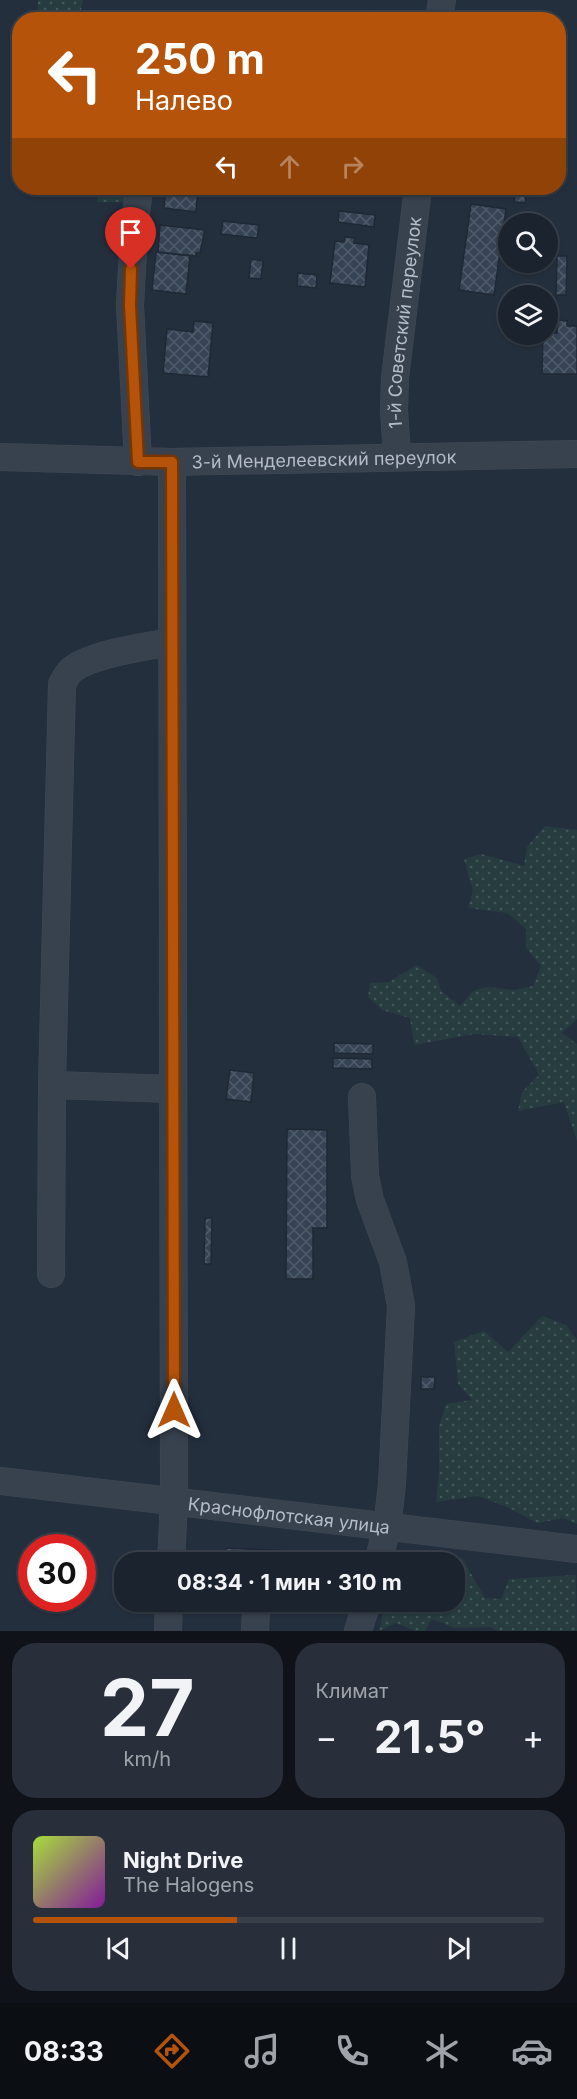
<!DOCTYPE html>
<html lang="ru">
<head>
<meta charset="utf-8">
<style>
	:root { --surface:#1b232e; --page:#282f3a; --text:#f1f3f6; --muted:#a0a4aa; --line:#39404a; --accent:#b45309 }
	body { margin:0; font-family:Inter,sans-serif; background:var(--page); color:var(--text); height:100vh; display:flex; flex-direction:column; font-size:22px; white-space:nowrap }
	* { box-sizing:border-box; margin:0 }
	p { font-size:20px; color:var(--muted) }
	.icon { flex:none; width:33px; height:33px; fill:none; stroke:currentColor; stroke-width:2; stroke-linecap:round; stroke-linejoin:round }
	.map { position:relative; height:1631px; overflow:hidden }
	.panel { display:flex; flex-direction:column; gap:12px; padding:12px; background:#0f1319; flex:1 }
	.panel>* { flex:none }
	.banner { position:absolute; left:12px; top:12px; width:554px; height:183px; border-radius:24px; box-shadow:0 2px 4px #0004,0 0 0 2px var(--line); background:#b45309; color:#fff; overflow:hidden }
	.buttons { position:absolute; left:498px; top:213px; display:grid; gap:12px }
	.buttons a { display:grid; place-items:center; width:60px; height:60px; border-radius:50%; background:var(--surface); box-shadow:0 2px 4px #0004,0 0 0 2px var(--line); font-size:30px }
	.speed { position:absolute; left:18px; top:1534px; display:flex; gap:12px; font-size:30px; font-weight:700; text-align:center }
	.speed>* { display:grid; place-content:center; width:78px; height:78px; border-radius:50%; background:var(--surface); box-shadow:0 2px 4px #0004,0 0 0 2px var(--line); line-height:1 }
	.speed .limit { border:9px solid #d22; background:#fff; color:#111 }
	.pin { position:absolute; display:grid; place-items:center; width:51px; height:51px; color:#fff; margin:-62px -26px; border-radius:50% 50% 50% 0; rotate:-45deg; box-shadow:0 0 6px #0007 }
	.pin .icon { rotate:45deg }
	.me { position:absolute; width:66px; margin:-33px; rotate:0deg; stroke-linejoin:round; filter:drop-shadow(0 0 4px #0008) }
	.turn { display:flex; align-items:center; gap:21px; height:126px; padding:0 24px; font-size:27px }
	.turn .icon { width:78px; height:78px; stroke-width:2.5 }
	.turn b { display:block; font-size:42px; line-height:51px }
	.lanes { display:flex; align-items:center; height:57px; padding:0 24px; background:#0003; justify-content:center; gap:30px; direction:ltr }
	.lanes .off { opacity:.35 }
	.big { font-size:45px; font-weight:700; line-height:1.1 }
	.panel .tile { flex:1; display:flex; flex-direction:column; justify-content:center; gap:9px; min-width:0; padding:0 21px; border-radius:24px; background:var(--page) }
	.panel .dial { align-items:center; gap:0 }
	.dial b { font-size:78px; line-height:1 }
	.song { display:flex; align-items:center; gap:18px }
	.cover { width:72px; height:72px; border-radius:9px; background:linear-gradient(135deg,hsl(80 70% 55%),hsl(290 70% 35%)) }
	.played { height:6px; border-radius:3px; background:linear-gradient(90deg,var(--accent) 40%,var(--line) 40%) }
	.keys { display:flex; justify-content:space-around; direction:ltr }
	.heat { display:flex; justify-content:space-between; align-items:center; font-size:33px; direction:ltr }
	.panel .tiles { flex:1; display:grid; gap:12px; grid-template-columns:1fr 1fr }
	.tile:last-child { grid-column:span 2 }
	.trip { position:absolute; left:114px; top:1552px; width:351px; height:60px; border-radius:24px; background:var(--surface); box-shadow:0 2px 4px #0004,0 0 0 2px var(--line); font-weight:700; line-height:60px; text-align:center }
	.tab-bar { display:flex; height:96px; justify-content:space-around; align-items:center; background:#0b0e12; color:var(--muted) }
	.tab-bar .icon { width:42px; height:42px }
	.tab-bar .selected { color:var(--accent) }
	.tab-bar b { font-size:27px; color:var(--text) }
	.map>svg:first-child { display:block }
	.grass { fill:url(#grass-dots) }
	.building { fill:url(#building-cross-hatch); stroke:#1f2835; stroke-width:1.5 }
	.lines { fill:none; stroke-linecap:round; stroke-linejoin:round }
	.minor-casing { stroke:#414a57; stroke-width:28 }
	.minor { stroke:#38414e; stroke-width:27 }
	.route-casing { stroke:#753606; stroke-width:15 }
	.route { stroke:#b45309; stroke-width:10 }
	.labels { text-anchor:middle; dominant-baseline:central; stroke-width:6; stroke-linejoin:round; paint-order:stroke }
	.street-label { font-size:18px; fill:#b4bcc9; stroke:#1d2633 }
</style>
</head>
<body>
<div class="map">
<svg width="577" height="1631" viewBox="0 0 577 1631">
	<defs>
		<pattern id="grass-dots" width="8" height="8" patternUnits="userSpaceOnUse" patternTransform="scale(1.5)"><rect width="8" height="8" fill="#263c3f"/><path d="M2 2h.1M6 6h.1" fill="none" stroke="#435659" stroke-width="1.8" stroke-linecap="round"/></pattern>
		<pattern id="building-cross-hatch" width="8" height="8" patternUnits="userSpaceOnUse" patternTransform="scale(1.5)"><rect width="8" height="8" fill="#364354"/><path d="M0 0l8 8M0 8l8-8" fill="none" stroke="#515c6b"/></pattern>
	</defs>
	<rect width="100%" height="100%" fill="#242f3e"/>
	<path class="grass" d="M38,0H83L79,19H37Z
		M99,188H127L123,202H97Z
		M545,826L577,830V1019L562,1033L577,1044V1141L564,1102L518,1111L522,1092L539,1075L518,1037L474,1034L414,1045L410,1018L382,1010L368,997L370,983L389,982L417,965L437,978L441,991L460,1006L473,991L487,987L514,990L533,986L541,966L526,948V929L507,913L468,908L473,891L464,859L481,854L524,866L527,847Z
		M542,1316L566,1325L577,1340V1524L563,1518L538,1523L507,1507L478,1496L436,1502L439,1471V1426L446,1404L472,1400L458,1384L454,1342L484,1331L508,1352Z
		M397,1555L462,1558L485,1598L501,1599L509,1579L576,1575L577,1631H497L491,1627L454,1628L432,1619L425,1631H415L396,1623L379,1631L386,1602H454V1563H395Z"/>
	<path class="building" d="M371,10L403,15V20H370Z
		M166,188H198L196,212L164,208Z
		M515,188H527L525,203L514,202Z
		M471,204L506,209L494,295L459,290Z
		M339,211L375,215L374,227L338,222Z
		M223,221L259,225L257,238L221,234Z
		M160,225L205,230L200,253H196V256L158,252Z
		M345,237L355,238L354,243L369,245L365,287L330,283L335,241L344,242Z
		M156,252L190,256L186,294L152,290Z
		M557,256H567L566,295H556Z
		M251,259L263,261L261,279L249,278Z
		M298,273L317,275L316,288L297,286Z
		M548,297L557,298L556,331H548Z
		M558,320L567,321V326H577V374H542L543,334L557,333Z
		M194,321L213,323L208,377L163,373L167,329L193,332Z
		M334,1043L373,1044V1054L334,1053Z
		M333,1058L372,1059V1069L333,1068Z
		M230,1070L254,1073L251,1102L226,1099Z
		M287,1129L327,1130V1228H313V1279H286Z
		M205,1218H212L211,1264H204Z
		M421,1377H435L434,1389H421Z
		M226,1548L350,1554L349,1563H226Z"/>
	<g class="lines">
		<defs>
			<g id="minor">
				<path d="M439,20L442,0"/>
				<path id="s1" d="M0,457L172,462L577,454"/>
				<path id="s2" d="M397,457L394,410L395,378L418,188"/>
				<path d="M138,462L130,305L134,233L139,188"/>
				<path d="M52,1085L173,1089"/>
				<path d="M362,1097L365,1176L370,1200L393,1262L401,1306L392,1484L387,1527L378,1563"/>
				<path d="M51,1274L52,1085L62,684C65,679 68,672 73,669C92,654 147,646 172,642"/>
				<path id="s3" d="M0,1481L577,1549"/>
				<path d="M171,1563L174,1501L172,462"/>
				<path d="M168,1631L169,1602"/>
				<path d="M255,1631L256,1610L261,1602"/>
				<path d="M358,1631L367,1602"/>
			</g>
		</defs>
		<use href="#minor" class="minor-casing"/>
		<use href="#minor" class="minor"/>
	</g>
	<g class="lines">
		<defs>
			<path id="route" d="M131,269L130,305L138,462H172L174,1410"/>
		</defs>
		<use href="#route" class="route-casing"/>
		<use href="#route" class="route"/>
	</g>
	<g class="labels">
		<g class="street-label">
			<text stroke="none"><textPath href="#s2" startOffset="135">1-й Советский переулок</textPath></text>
			<text stroke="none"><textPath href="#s1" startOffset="324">3-й Менделеевский переулок</textPath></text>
			<text stroke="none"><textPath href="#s3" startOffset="291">Краснофлотская улица</textPath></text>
		</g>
	</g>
</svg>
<div class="buttons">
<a><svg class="icon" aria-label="search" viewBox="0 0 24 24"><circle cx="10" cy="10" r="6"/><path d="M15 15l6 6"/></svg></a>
<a><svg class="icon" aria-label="layers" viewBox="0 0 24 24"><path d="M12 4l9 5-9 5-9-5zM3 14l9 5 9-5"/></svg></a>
</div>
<div class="speed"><div class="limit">30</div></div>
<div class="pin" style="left:131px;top:269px;background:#d93025"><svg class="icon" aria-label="arrive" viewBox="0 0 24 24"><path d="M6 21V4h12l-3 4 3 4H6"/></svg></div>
<svg class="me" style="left:174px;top:1410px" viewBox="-20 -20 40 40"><path d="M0-17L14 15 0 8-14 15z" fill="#b45309" stroke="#fff" stroke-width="4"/></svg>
<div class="trip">08:34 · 1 мин · 310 m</div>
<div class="banner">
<div class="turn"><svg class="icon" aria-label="left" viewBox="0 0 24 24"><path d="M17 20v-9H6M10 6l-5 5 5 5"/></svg><div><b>250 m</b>Налево</div></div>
<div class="lanes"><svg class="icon" aria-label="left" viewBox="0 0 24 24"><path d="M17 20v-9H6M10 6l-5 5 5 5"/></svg><svg class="icon off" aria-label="ahead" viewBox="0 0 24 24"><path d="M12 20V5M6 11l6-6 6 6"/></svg><svg class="icon off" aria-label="right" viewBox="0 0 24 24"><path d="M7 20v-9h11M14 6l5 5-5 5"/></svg></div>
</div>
</div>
<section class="panel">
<div class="tiles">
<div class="tile dial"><b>27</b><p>km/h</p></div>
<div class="tile"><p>Климат</p>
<div class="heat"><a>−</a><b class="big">21.5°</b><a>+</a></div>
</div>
<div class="tile">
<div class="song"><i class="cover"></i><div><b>Night Drive</b><p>The Halogens</p></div></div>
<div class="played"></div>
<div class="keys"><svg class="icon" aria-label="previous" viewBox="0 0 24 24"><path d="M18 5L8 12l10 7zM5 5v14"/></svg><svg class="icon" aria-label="pause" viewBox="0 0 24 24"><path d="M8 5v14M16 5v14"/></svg><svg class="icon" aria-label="next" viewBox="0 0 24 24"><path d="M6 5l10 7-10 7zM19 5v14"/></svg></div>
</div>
</div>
</section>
<nav class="tab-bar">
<b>08:33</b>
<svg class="icon selected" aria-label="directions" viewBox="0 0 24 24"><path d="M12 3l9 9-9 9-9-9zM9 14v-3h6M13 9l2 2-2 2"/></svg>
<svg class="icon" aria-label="music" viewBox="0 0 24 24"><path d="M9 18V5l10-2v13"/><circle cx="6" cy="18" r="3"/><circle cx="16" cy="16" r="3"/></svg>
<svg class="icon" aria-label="phone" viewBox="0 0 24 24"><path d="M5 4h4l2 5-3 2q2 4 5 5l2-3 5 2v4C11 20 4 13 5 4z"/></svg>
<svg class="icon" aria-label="climate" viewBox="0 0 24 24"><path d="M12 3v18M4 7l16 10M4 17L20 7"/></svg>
<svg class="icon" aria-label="car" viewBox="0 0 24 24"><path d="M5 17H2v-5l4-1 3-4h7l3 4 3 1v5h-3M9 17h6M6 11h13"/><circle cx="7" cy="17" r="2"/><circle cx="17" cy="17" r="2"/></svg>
</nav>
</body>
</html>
